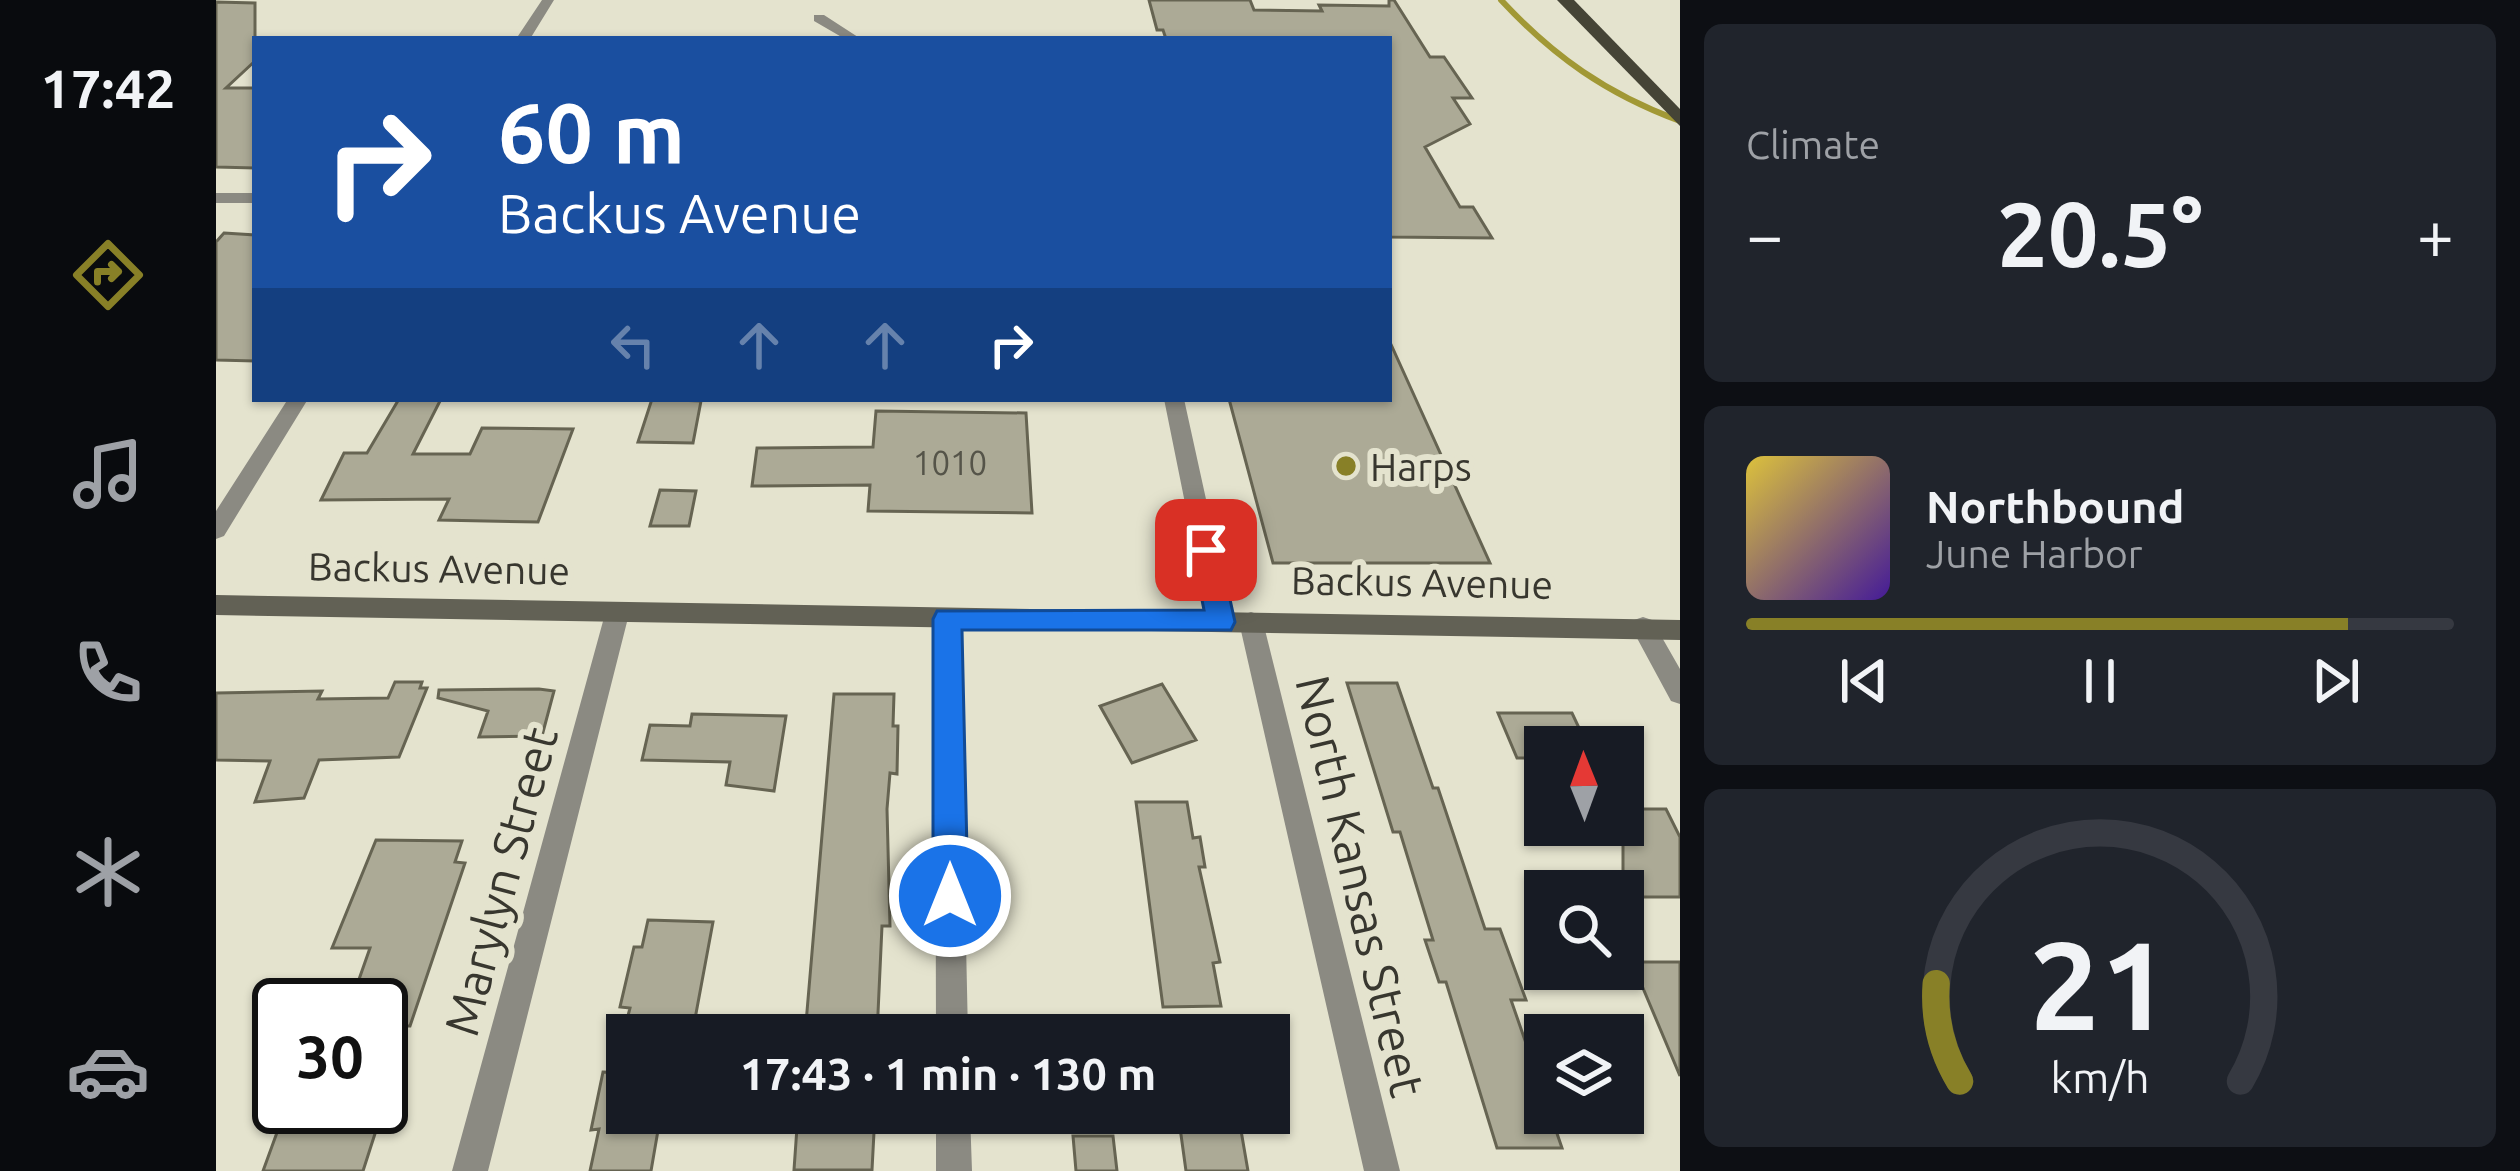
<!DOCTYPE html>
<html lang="en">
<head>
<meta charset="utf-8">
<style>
	:root { --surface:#171b24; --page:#20242c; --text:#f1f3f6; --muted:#9ea1a6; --line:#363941; --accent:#888027 }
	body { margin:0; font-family:Ubuntu,sans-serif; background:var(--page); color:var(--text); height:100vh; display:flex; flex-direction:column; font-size:45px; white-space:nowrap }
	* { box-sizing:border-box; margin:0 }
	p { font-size:39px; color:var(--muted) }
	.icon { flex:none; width:66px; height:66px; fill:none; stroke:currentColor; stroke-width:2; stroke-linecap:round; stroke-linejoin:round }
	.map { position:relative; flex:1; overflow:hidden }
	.details { display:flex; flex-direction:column; gap:24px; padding:24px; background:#0d0f14; width:840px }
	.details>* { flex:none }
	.top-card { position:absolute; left:36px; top:36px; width:1140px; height:366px; border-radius:0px; box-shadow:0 3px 9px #0004; background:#1a4fa0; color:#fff; overflow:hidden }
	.needle { width:78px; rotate:359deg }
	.controls { position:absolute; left:1308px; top:726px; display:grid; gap:24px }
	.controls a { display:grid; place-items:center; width:120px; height:120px; border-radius:0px; background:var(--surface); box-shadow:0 3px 9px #0004; font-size:60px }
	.speed { position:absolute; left:36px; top:978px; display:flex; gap:24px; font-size:60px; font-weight:700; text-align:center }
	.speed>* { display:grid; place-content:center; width:156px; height:156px; border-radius:50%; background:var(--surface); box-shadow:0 3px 9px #0004; line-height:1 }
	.speed .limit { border:6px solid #111; border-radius:18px; background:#fff; color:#111 }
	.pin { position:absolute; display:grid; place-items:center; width:102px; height:102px; color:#fff; margin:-51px; border-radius:24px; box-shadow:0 6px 18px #0006 }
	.me { position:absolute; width:132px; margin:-66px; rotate:0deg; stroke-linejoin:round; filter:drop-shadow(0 0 9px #0008) }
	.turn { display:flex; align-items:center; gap:42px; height:252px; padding:0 48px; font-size:54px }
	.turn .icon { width:156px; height:156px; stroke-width:2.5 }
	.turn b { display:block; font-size:84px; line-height:102px }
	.lanes { display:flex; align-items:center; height:114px; padding:0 48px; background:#0003; justify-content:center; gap:60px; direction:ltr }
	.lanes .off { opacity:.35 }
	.big { font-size:90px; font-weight:700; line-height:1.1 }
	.details .widget { flex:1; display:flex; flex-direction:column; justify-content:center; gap:18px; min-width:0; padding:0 42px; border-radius:18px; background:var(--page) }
	.details .dial { align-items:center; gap:0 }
	.dial svg { height:312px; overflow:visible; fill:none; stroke:var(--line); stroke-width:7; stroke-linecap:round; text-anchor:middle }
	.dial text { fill:var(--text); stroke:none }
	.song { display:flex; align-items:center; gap:36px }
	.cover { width:144px; height:144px; border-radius:18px; background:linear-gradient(135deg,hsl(50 70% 55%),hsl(260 70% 35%)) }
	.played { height:12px; border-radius:6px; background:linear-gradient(90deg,var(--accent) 85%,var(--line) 85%) }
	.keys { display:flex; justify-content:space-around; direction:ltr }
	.heat { display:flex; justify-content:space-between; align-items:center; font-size:66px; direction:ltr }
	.trip { position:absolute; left:390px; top:1014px; width:684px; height:120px; border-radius:0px; background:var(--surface); box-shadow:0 3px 9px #0004; font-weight:700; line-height:120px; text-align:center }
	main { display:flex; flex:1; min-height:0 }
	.tab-bar { display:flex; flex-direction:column; width:216px; justify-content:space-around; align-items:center; background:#090b0e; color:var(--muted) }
	.tab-bar .icon { width:84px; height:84px }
	.tab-bar .selected { color:var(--accent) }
	.tab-bar b { font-size:54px; color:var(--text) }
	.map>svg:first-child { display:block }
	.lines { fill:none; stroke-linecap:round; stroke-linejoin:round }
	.stream { stroke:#a19835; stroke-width:6 }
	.building { fill:#acaa96; stroke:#666452; stroke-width:3 }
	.street { fill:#8b8a82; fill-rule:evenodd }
	.secondary { fill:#626155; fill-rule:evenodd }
	.primary { fill:#454436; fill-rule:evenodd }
	.route { fill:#1a73e8; stroke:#114b97; stroke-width:3 }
	.poi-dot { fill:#888027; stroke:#e4e3ce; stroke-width:4.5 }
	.labels { text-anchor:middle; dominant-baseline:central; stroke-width:12; stroke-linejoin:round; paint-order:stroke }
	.number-label { font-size:33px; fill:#555449 }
	.poi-label { font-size:39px; fill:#38372f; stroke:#e4e3ce; text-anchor:start }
	.street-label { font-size:39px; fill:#38372f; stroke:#e4e3ce }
	.near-street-label { font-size:48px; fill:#38372f; stroke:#e4e3ce }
</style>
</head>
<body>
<main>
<nav class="tab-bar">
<b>17:42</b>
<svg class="icon selected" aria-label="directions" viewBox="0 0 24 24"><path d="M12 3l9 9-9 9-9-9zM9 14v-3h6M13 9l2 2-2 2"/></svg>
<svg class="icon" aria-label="music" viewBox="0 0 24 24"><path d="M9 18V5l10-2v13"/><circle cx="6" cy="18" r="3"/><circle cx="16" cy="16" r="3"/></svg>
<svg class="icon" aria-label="phone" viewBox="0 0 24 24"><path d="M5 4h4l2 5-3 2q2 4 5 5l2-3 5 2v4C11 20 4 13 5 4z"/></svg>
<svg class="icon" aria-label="climate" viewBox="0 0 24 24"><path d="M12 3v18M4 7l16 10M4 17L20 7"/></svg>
<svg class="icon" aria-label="car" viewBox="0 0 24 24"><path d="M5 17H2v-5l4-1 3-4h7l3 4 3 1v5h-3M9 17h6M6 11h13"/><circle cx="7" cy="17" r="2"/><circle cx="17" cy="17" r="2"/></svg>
</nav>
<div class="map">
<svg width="1464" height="1171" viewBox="0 0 1464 1171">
	<rect width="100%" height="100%" fill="#e4e3ce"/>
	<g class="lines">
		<path class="stream" d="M1285,0C1338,57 1391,94 1464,121"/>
	</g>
	<path class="building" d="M933,0H1034L1038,10L1106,11L1103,5L1173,6V0H1178L1214,57H1228L1256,98H1237L1254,124L1209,147L1244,207H1257L1276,238L1173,237V39H950L947,30H941Z
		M0,2L39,3V61L10,88H39V168L0,167Z
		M8,233L39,235V361L0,360V242Z
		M1173,340L1274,563H1057L1013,399H1173Z
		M183,399H225L197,454H254L266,428L357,429L322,522L223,520L233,499L105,500L128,453H151Z
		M436,399L485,401L477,443L422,442Z
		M660,411L810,413L816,513L652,511L654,485L536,486L541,448L657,447Z
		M444,490L480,491L473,526H434Z
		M179,682H206L204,688H211L183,757L103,760L88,798L39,802L54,761L0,760V693L106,691L102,699L172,698Z
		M1131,683H1181L1217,788H1222L1269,929H1284L1310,1000H1295L1329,1098V1113H1334L1346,1148H1281L1230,982H1223L1209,940H1217L1184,832H1177Z
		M946,684L980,740L916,763L884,706Z
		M223,690L323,689L338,691L326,736L263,737L272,711L222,698Z
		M618,694H678L677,726H682L681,774L674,773L671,809L674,926H666L661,1035H589Z
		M1282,713H1356L1372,747H1329V758H1301Z
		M476,714L570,716L558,791L510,785L514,762L426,760L434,725L474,726Z
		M920,802H971L977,838L984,837L989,867H983L1004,962L997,963L1005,1006L947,1007Z
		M1407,809H1450L1464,837V897H1407Z
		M160,840L246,841L239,862L249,863L194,1026H165V1005H134L154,948H116Z
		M432,920L497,922L476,1035H407L414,1008L404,1007L418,947H426Z
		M1416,962H1464V1076Z
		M387,1072L411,1073V1113H445L435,1171H374L383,1129L375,1130Z
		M582,1113H659L656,1170H578Z
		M962,1113H1022L1032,1171H970Z
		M165,1115L147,1171H47L67,1116Z
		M857,1136H897L901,1171H860Z"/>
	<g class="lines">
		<path class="street" d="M326,0H338L314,39H300Z
			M598,15H608L645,39H629L598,21Z
			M0,193H39V203H0Z
			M72,399H92L8,536L0,539V511Z
			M948,399H968L1017,622L1014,629H996L993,622Z
			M401,604L410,607L413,614L272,1171H236L389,614L392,607Z
			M731,609L740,612L743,619L752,1035H720L719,619L722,612Z
			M1035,612L1044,615L1047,622L1184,1171H1148L1023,622L1026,615Z
			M1427,617L1436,620L1464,669V704L1455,701L1415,627L1418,620Z
			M720,1113H754L756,1171H720Z"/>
		<path class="secondary" d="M0,595L1464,620V640L0,615Z"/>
		<path class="primary" d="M1341,0H1358L1464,109V126Z"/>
	</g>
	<path class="route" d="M990,540L1003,550L1019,622L1015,630H746L752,896L746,908L734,913L722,908L717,896V619L721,611L988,610L976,550Z"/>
	<circle class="poi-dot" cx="1130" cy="466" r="12"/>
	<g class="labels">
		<g class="number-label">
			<text x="734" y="462">1010</text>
		</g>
		<g class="poi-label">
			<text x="1154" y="466">Harps</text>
		</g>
		<g class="street-label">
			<text transform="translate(223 568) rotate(1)">Backus Avenue</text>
			<text transform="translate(1206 582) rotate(1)">Backus Avenue</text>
		</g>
		<g class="near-street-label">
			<text transform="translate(284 881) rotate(-75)">Marylyn Street</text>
			<text transform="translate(1145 886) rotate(77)">North Kansas Street</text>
		</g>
	</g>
</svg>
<div class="controls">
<a><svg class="needle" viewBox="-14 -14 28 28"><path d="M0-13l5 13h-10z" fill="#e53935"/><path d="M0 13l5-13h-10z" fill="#9ea1a6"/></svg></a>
<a><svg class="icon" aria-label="search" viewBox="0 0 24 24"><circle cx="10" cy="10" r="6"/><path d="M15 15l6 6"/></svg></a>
<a><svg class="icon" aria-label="layers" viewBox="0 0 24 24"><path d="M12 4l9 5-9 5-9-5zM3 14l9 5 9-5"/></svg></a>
</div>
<div class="speed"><div class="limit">30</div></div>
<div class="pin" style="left:990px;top:550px;background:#d93025"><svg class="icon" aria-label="arrive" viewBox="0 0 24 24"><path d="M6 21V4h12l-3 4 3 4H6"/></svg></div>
<svg class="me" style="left:734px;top:896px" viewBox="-20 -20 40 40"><circle r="17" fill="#1a73e8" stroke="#fff" stroke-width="3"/><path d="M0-11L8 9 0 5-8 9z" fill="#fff"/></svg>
<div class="trip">17:43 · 1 min · 130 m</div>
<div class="top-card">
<div class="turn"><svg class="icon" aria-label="right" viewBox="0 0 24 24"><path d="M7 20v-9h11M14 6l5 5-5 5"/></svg><div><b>60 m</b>Backus Avenue</div></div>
<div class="lanes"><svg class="icon off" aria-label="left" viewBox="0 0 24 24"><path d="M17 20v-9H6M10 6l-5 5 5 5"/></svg><svg class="icon off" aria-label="ahead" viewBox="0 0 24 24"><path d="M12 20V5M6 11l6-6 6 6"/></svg><svg class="icon off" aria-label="ahead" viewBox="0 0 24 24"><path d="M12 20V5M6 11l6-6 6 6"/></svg><svg class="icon" aria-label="right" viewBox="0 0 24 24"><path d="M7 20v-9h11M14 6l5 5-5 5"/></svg></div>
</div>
</div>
<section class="details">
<div class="widget"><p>Climate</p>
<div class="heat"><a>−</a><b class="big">20.5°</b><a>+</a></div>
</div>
<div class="widget">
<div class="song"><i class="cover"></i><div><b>Northbound</b><p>June Harbor</p></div></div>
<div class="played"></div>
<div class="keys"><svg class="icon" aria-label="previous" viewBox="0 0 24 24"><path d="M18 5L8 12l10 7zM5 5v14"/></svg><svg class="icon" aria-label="pause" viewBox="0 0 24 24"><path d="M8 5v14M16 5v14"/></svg><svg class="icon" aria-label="next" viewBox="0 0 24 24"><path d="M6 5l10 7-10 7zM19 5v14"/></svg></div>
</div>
<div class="widget dial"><svg viewBox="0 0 100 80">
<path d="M14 69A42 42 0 1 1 86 69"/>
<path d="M14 69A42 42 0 0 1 8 44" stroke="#888027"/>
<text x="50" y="56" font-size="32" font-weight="700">21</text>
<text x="50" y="72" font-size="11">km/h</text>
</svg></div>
</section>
</main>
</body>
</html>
